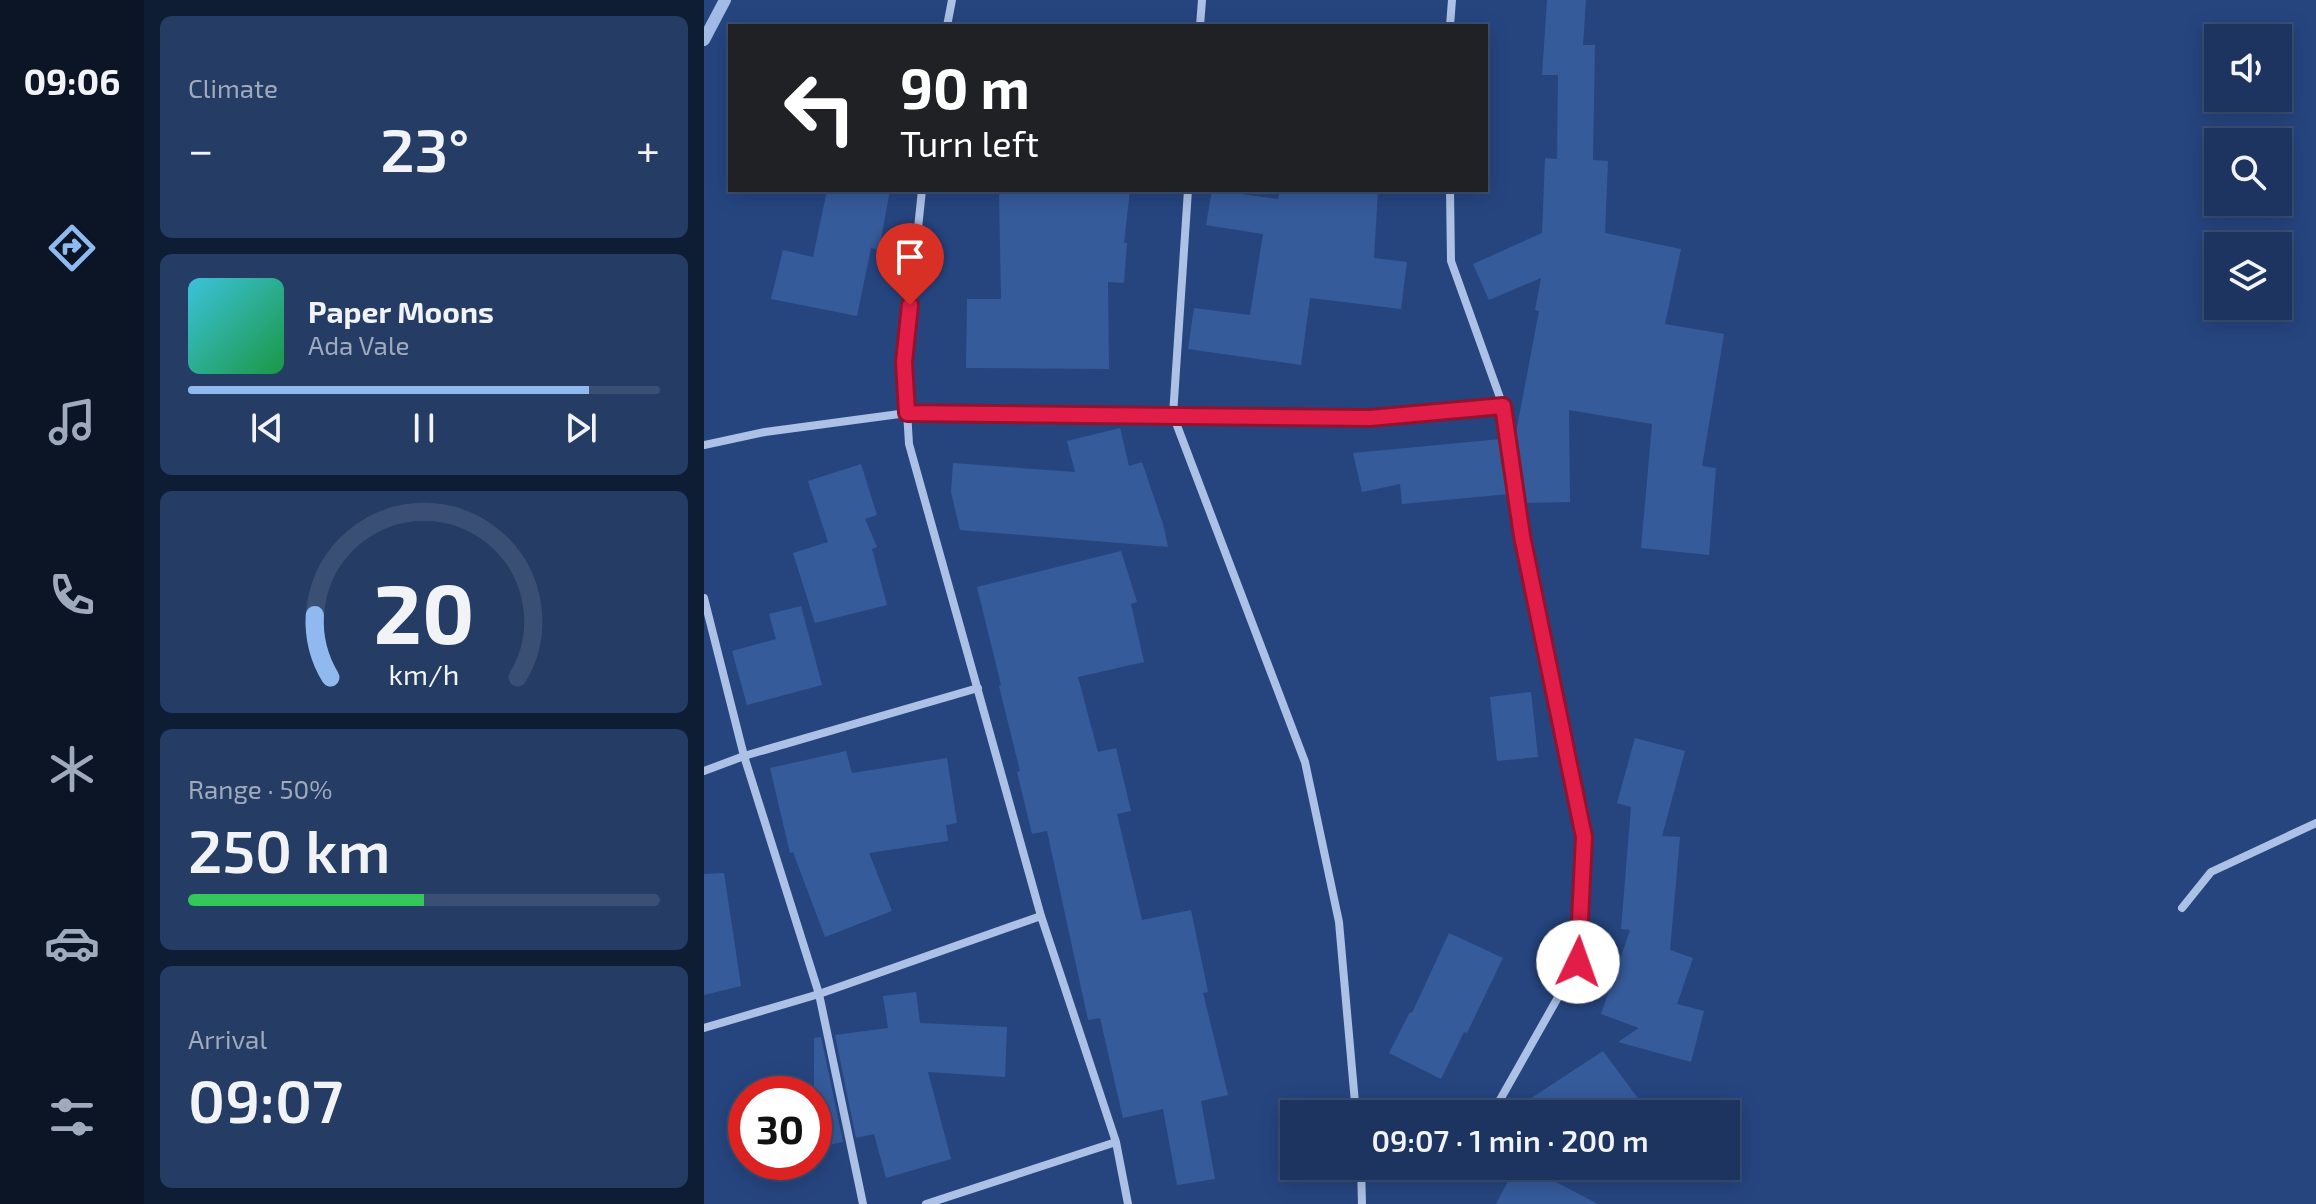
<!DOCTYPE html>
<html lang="en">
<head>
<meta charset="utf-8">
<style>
	:root { --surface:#1c345f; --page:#253c65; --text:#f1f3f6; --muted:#a0aabd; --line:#3a4f74; --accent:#90b9f0 }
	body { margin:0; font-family:"Exo 2",sans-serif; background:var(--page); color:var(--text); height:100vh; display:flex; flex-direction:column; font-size:30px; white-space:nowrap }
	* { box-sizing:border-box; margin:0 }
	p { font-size:26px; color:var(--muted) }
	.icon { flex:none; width:44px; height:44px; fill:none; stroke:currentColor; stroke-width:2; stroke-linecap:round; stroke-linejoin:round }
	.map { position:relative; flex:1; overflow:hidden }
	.drawer { display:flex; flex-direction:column; gap:16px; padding:16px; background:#0f1d34; width:560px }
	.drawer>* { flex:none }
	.banner { position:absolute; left:24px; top:24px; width:760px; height:168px; border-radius:0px; box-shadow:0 4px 20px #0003,0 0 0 2px var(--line); background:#202124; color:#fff; overflow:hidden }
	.tools { position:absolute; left:1500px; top:24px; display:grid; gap:16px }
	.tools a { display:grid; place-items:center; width:88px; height:88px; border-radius:0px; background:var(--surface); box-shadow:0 4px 20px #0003,0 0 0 2px var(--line); font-size:40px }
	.speed { position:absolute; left:24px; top:1076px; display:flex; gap:16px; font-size:40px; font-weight:700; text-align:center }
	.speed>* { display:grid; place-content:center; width:104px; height:104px; border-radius:50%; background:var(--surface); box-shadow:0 4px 20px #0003,0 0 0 2px var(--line); line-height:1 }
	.speed .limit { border:12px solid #d22; background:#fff; color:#111 }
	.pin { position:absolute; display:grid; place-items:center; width:68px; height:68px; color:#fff; margin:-82px -34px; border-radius:50% 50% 50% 0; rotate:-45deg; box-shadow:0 0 8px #0007 }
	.pin .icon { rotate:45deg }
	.me { position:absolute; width:88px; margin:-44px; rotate:3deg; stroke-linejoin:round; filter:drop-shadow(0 0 6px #0008) }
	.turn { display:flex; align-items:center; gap:28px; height:168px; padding:0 40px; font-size:36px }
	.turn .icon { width:104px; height:104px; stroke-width:2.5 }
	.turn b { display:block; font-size:56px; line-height:68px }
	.big { font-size:60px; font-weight:600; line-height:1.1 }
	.drawer .tile { flex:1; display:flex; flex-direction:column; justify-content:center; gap:12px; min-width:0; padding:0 28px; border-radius:12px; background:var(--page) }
	.drawer .dial { align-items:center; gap:0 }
	.dial svg { height:208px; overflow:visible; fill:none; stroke:var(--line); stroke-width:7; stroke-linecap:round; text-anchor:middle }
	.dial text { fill:var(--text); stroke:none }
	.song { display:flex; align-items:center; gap:24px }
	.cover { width:96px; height:96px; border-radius:12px; background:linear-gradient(135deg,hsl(190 70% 55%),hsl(140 70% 35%)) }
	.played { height:8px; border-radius:4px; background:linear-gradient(90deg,var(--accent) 85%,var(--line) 85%) }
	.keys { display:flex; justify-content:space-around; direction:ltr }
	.heat { display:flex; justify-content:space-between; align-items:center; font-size:44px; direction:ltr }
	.charge { height:12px; border-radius:6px; background:linear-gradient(90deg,#34c759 50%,var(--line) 0) }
	.trip { position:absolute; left:576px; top:1100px; width:460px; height:80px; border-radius:0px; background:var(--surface); box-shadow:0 4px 20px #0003,0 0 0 2px var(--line); font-weight:600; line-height:80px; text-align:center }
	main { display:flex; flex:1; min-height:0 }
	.tabs { display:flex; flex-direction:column; width:144px; justify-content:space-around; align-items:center; background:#0b1526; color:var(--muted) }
	.tabs .icon { width:56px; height:56px }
	.tabs .active { color:var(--accent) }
	.tabs b { font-size:36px; color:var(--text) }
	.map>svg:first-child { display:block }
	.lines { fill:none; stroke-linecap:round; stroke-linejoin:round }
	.stream { stroke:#a1bbe6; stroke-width:12 }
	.building { fill:#365b9b }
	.minor { stroke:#acc1e5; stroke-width:8 }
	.route-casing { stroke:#92132f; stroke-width:20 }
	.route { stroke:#e11d48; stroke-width:14 }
</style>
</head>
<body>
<main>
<nav class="tabs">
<b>09:06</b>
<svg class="icon active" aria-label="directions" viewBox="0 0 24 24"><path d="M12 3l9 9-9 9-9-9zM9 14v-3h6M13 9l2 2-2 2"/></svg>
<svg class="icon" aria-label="music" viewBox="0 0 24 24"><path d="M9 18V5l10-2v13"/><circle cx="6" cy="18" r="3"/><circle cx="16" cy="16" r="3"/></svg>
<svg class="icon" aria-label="phone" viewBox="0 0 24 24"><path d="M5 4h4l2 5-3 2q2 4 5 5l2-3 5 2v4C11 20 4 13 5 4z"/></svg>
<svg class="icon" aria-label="climate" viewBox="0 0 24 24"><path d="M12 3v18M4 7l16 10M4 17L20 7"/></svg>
<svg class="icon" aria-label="car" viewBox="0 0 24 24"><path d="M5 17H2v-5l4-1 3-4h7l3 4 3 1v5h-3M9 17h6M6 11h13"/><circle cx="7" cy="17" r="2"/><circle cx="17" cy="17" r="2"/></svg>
<svg class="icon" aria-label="filters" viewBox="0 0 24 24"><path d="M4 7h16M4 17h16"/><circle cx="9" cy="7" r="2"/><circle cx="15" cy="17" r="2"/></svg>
</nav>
<section class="drawer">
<div class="tile"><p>Climate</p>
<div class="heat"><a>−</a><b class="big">23°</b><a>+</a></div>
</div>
<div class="tile">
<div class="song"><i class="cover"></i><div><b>Paper Moons</b><p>Ada Vale</p></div></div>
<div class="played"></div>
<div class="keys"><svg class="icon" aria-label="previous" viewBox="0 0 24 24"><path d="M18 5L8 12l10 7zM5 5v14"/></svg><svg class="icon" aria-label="pause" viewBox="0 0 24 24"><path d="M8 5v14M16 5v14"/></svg><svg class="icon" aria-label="next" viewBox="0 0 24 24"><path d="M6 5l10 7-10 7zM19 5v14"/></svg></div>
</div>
<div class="tile dial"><svg viewBox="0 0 100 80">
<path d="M14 69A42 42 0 1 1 86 69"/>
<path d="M14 69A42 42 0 0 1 8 45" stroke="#90b9f0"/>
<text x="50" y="56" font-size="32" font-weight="700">20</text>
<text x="50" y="72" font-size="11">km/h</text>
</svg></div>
<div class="tile"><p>Range · 50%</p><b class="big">250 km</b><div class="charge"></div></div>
<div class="tile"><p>Arrival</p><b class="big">09:07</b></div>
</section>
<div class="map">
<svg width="1612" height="1204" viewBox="0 0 1612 1204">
	<rect width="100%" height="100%" fill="#26457f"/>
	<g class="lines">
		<path class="stream" d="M0,40L21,0"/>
	</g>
	<path class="building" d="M843,0H882L879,45H891L889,160L904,161L901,233L977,249L961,324L1020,334L998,466L1012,468L1005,555L937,548L948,424L865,410L866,502L821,503L811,438L835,311L831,310L837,278L785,300L769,264L838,233L841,158L853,159L854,75H838Z
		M123,190H186L175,250L167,248L153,316L67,299L79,250L109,257Z
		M295,190H426L420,243H423L420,283L404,282L405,369L262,368L263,299H297Z
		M508,190L574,199L576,190H674L670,258L703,262L697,309L606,298L597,365L484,349L490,308L546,315L559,234L502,225Z
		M416,428L425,466L438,462L459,524L464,547L256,530L247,492L249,463L371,472L363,441Z
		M797,439L805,494L698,504L696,484L658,492L649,453Z
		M157,464L173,515L161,519L173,547L168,549L183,605L111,623L89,553L124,542L104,481Z
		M417,551L433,602L427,604L440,662L374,677L394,752L412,748L427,811L413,814L438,920L487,910L504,992L499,993L524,1095L497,1101L511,1179L473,1185L459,1109L419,1118L396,1018L384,1020L343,831L328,834L313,772L316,771L295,686L297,685L273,587Z
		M97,606L118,685L43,705L28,651L72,639L65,614Z
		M827,692L834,757L793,761L786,697Z
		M931,738L981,751L958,836L976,837L966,950L989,958L973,1004L1000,1011L987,1062L914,1042L935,1028L897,1014L926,930L917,929L927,807L913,803Z
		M142,751L148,773L243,758L253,823L242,825L244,841L165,853L188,911L121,937L89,852L86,853L66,768Z
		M20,873L37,986L0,995V874Z
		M745,933L799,958L763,1033L760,1032L737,1079L685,1053L706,1012L708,1013Z
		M212,992L216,1023L303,1027L301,1077L224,1072L247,1159L182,1178L170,1134L152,1138L131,1035L184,1028L179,996Z
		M117,1037L139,1142L110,1148V1038Z
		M899,1051L936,1101L918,1114H803Z
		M812,1166H821L894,1204H792Z"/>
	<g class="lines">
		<path class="minor" d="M243,26L248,0
			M496,26L498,0
			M746,26L748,0
			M218,190L200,362L205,444L337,916L412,1142L424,1204
			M484,190L469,415L601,762L635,922L652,1114
			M746,190L747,261L799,406L818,536L880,837L874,962L788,1114
			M0,445L61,432L203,413L666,418L799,406
			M0,598L40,756L115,994L159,1204
			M0,771L40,756L274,688
			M1478,908L1507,872L1612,823
			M0,1028L115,994L337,916
			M657,1166L658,1204
			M222,1204L412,1142"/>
	</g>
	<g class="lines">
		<defs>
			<path id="route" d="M206,305L200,362L203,413L666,418L799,406L818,536L880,837L874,962"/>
		</defs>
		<use href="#route" class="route-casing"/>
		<use href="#route" class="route"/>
	</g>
</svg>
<div class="tools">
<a><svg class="icon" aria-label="sound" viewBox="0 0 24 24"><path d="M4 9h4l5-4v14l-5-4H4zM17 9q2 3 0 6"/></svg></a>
<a><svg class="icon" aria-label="search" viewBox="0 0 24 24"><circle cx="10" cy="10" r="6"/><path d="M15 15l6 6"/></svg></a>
<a><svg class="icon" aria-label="layers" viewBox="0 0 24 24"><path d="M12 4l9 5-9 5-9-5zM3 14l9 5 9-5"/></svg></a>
</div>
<div class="speed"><div class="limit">30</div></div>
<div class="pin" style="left:206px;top:305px;background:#d93025"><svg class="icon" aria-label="arrive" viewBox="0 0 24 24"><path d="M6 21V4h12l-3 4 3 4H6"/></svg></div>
<svg class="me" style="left:874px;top:962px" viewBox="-20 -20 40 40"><circle r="19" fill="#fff"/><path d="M0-13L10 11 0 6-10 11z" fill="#e11d48"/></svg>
<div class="trip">09:07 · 1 min · 200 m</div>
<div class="banner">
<div class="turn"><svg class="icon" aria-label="left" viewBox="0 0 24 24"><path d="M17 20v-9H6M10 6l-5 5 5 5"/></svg><div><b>90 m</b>Turn left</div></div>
</div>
</div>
</main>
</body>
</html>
